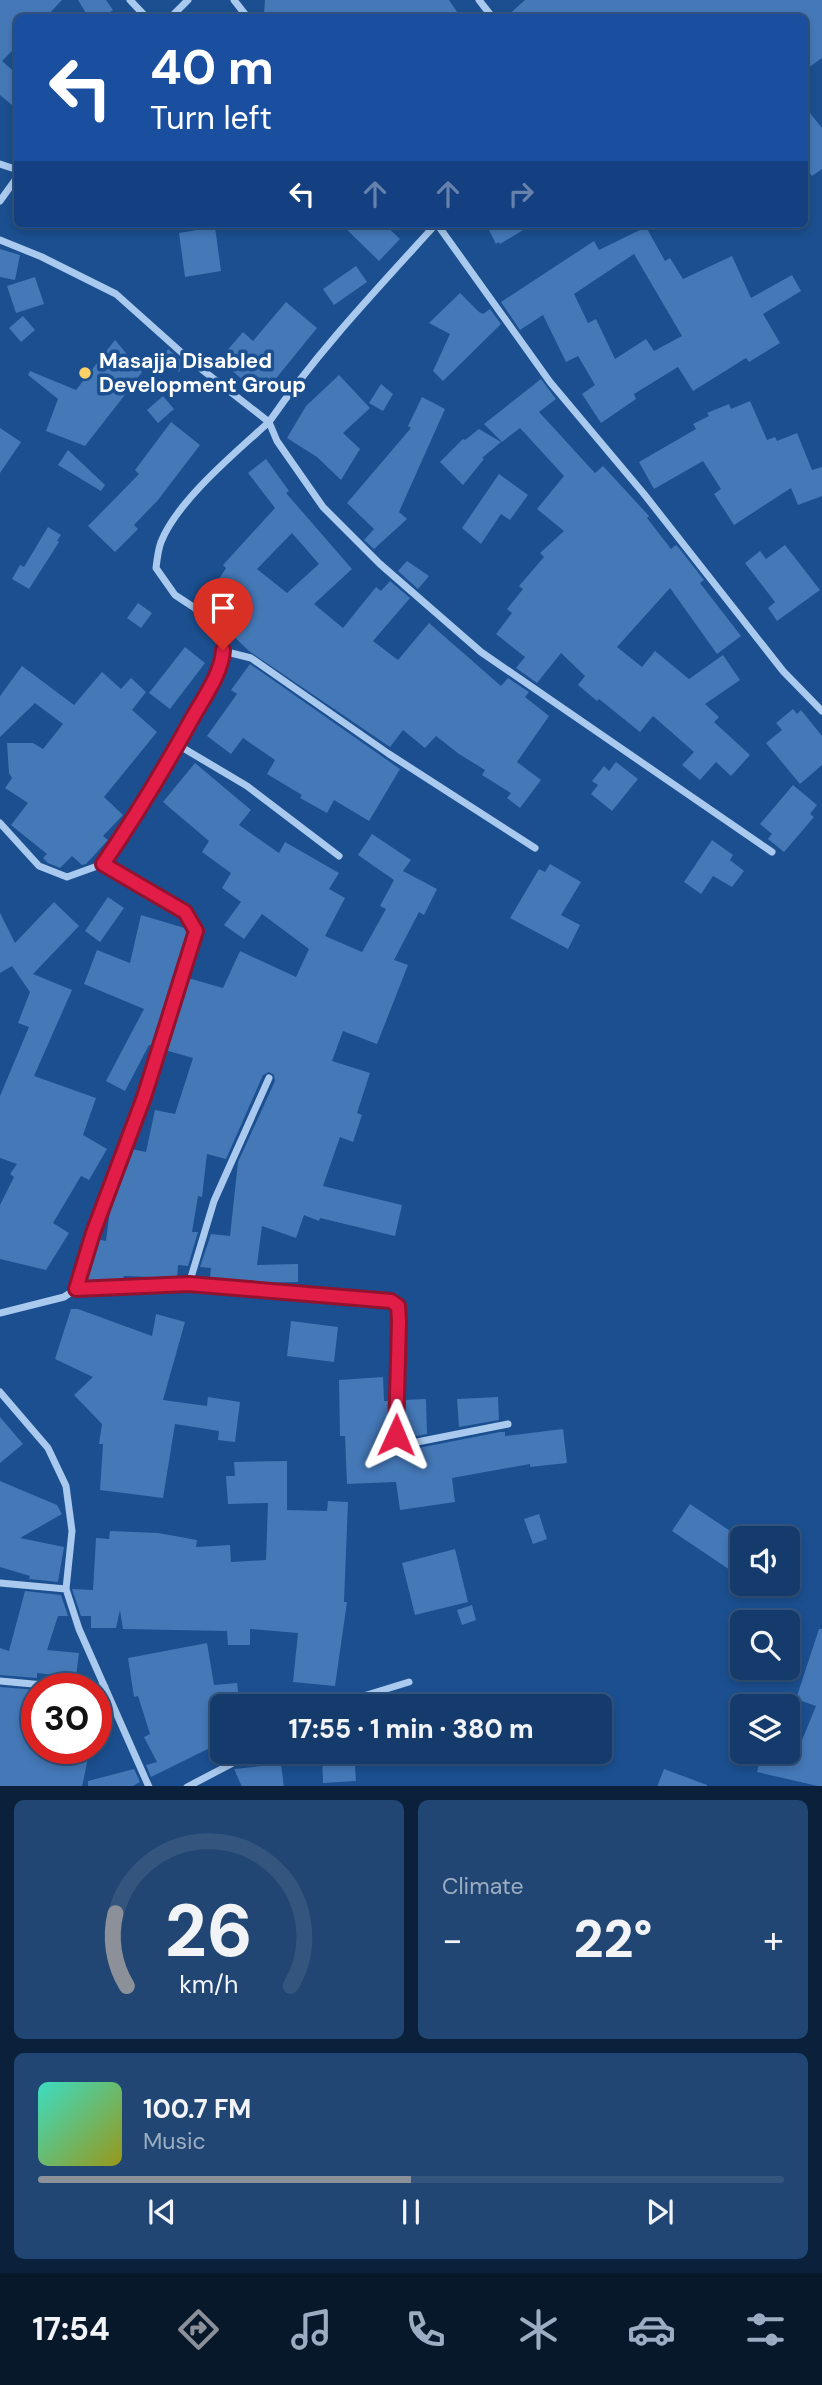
<!DOCTYPE html>
<html lang="en">
<head>
<meta charset="utf-8">
<style>
	:root { --surface:#143b6b; --page:#214673; --text:#f1f3f6; --muted:#9dadc1; --line:#33557e; --accent:#8c9099 }
	body { margin:0; font-family:"DM Sans",sans-serif; background:var(--page); color:var(--text); height:100vh; display:flex; flex-direction:column; font-size:26px; white-space:nowrap }
	* { box-sizing:border-box; margin:0 }
	p { font-size:23px; color:var(--muted) }
	.icon { flex:none; width:38px; height:38px; fill:none; stroke:currentColor; stroke-width:2; stroke-linecap:round; stroke-linejoin:round }
	.map { position:relative; height:1786px; overflow:hidden }
	.details { display:flex; flex-direction:column; gap:14px; padding:14px; background:#0b203b; flex:1 }
	.details>* { flex:none }
	.banner { position:absolute; left:14px; top:14px; width:794px; height:214px; border-radius:10px; box-shadow:0 4px 10px #0003,0 0 0 2px var(--line); background:#1a4fa0; color:#fff; overflow:hidden }
	.controls { position:absolute; left:730px; top:1526px; display:grid; gap:14px }
	.controls a { display:grid; place-items:center; width:70px; height:70px; border-radius:10px; background:var(--surface); box-shadow:0 4px 10px #0003,0 0 0 2px var(--line); font-size:35px }
	.speed { position:absolute; left:21px; top:1673px; display:flex; gap:14px; font-size:35px; font-weight:700; text-align:center }
	.speed>* { display:grid; place-content:center; width:91px; height:91px; border-radius:50%; background:var(--surface); box-shadow:0 4px 10px #0003,0 0 0 2px var(--line); line-height:1 }
	.speed .limit { border:10px solid #d22; background:#fff; color:#111 }
	.pin { position:absolute; display:grid; place-items:center; width:60px; height:60px; color:#fff; margin:-72px -30px; border-radius:50% 50% 50% 0; rotate:-45deg; box-shadow:0 0 7px #0007 }
	.pin .icon { rotate:45deg }
	.me { position:absolute; width:77px; margin:-38px; rotate:1deg; stroke-linejoin:round; filter:drop-shadow(0 0 5px #0008) }
	.turn { display:flex; align-items:center; gap:24px; height:147px; padding:0 21px; font-size:32px }
	.turn .icon { width:91px; height:91px; stroke-width:2.5 }
	.turn b { display:block; font-size:49px; line-height:60px }
	.lanes { display:flex; align-items:center; height:66px; padding:0 21px; background:#0003; justify-content:center; gap:35px; direction:ltr }
	.lanes .off { opacity:.35 }
	.big { font-size:52px; font-weight:800; line-height:1.1 }
	.details .widget { flex:1; display:flex; flex-direction:column; justify-content:center; gap:10px; min-width:0; padding:0 24px; border-radius:10px; background:var(--page) }
	.details .dial { align-items:center; gap:0 }
	.dial svg { height:182px; overflow:visible; fill:none; stroke:var(--line); stroke-width:7; stroke-linecap:round; text-anchor:middle }
	.dial text { fill:var(--text); stroke:none }
	.song { display:flex; align-items:center; gap:21px }
	.cover { width:84px; height:84px; border-radius:10px; background:linear-gradient(135deg,hsl(170 70% 55%),hsl(60 70% 35%)) }
	.played { height:7px; border-radius:4px; background:linear-gradient(90deg,var(--accent) 50%,var(--line) 50%) }
	.keys { display:flex; justify-content:space-around; direction:ltr }
	.heat { display:flex; justify-content:space-between; align-items:center; font-size:38px; direction:ltr }
	.details .tiles { flex:1; display:grid; gap:14px; grid-template-columns:1fr 1fr }
	.widget:last-child { grid-column:span 2 }
	.trip { position:absolute; left:210px; top:1694px; width:402px; height:70px; border-radius:10px; background:var(--surface); box-shadow:0 4px 10px #0003,0 0 0 2px var(--line); font-weight:800; line-height:70px; text-align:center }
	.tab-bar { display:flex; height:112px; justify-content:space-around; align-items:center; background:#08182b; color:var(--muted) }
	.tab-bar .icon { width:49px; height:49px }
	.tab-bar .active { color:var(--accent) }
	.tab-bar b { font-size:32px; color:var(--text) }
	.map>svg:first-child { display:block }
	.building { fill:#4478b7; fill-rule:evenodd }
	.lines { fill:none; stroke-linecap:round; stroke-linejoin:round }
	.minor { stroke:#a9c9ee; stroke-width:7 }
	.route-casing { stroke:#92132f; stroke-width:18 }
	.route { stroke:#e11d48; stroke-width:12 }
	.poi-dot { fill:#ffd166; stroke:#1b4f8f; stroke-width:2.5 }
	.labels { text-anchor:middle; dominant-baseline:central; stroke-width:7; stroke-linejoin:round; paint-order:stroke }
	.poi-label { font-size:21px; font-weight:bold; fill:#fff; stroke:#1b4f8f; text-anchor:start }
</style>
</head>
<body>
<div class="map">
<svg width="822" height="1787" viewBox="0 0 822 1787">
	<rect width="100%" height="100%" fill="#1b4f8f"/>
	<path class="building" d="M0,0H62L45,18H18V45L2,61L18,75V110L0,95Z
		M78,0H106L113,10L102,18H89Z
		M265,0H449L461,18H305L308,16L264,14Z
		M525,0H822V58L805,70V18H505Z
		M805,107L822,128V169L812,176L805,166Z
		M341,224H384L400,239L379,261Z
		M486,224H533L500,244L499,242L496,244Z
		M215,227L221,271L185,277L179,233Z
		M646,227L665,261L670,258L683,279L732,256L751,298L792,275L801,291L763,314L780,343L749,362L746,358L693,391L678,367L634,394L636,399L601,423L582,394L595,385L578,356L566,362L543,315L520,330L501,302L594,241L599,250ZM634,254L682,336L654,351L646,339L615,359L596,319L588,323L574,294Z
		M0,249L20,255L15,280L0,277Z
		M356,266L367,282L334,305L323,289Z
		M35,277L44,304L16,313L7,286Z
		M460,293L479,312L483,314L490,309L501,324L443,381L433,371L450,334L429,323Z
		M286,302L317,328L265,392L253,382L250,386L219,360L243,332L253,341Z
		M23,316L35,330L21,342L9,328Z
		M115,340L142,372L129,389L127,387L124,396L85,446L46,431L58,399L28,375L30,371L76,390Z
		M168,349L184,363L179,372L161,362Z
		M339,375L370,408L343,433L360,449L341,480L317,457L287,438L306,406Z
		M541,379L556,399L539,412L595,473L603,466L649,516L647,518L671,549L676,545L679,548L704,580L700,583L741,636L717,654L670,588L617,647L642,667L655,651L689,679L723,655L740,680L705,704L719,717L714,722L750,755L731,776L716,762L700,780L682,765L694,752L653,716L640,732L599,699L597,701L578,685L585,676L561,653L537,683L516,668L525,657L496,634L512,613L507,609L523,589L519,586L544,557L540,553L564,531L537,509L564,476L520,428L502,442L484,424Z
		M381,384L393,394L383,411L369,403Z
		M163,396L174,409L158,423L147,410Z
		M422,397L445,409L399,512L407,519L374,549L364,540L374,529L347,503L411,428L408,426Z
		M750,401L767,440L775,437L777,441L797,433L812,470L822,467V496L798,505L791,488L734,525L714,494L721,489L703,461L654,489L639,462L696,429L693,424L709,416L707,413L729,404L731,409Z
		M171,422L200,445L158,500L134,525L138,529L115,552L88,526L139,474L135,470Z
		M0,428L21,442L0,473Z
		M479,429L501,442L482,458L484,459L463,485L440,462L463,439L465,440Z
		M68,450L105,485L101,491L58,465Z
		M266,459L289,491L286,493L352,569L314,604L343,628L376,587L381,591L390,581L410,598L373,641L398,660L429,623L501,686L508,678L529,692L525,697L549,716L517,762L541,780L520,808L507,798L511,793L482,775L485,770L459,754L436,736L425,748L403,730L390,747L249,651L225,628L246,604L215,585L226,568L223,565L275,508L248,473ZM292,533L319,564L287,593L257,569Z
		M499,474L528,495L510,520L501,514L481,544L462,528Z
		M48,527L61,535L57,541L59,542L29,589L12,579L20,565L24,567Z
		M785,545L820,590L777,621L768,608L775,602L745,563L760,551L766,559Z
		M407,561L429,576L418,589L398,571Z
		M138,603L152,613L141,628L127,618Z
		M185,647L205,663L170,709L149,693Z
		M250,664L400,769L369,821L334,800L327,813L300,798L302,795L267,774L275,760L243,738L231,754L207,736L237,694L231,690Z
		M22,666L74,705L102,672L121,689L131,678L146,692L132,710L157,732L104,797L123,815L103,836L108,840L86,864L82,865L72,856L60,868L48,863L43,858L47,854L11,825L28,803L5,788L12,778L9,773L7,743H33L43,749L63,724L35,703L0,737V696Z
		M793,709L797,714L801,710L822,736V765L800,784L766,743L782,730L776,723Z
		M616,762L638,779L612,811L591,794L598,785L592,781L604,766L609,771Z
		M195,763L251,810L239,825L279,853L285,842L339,873L329,889L345,898L325,936L362,952L386,909L380,906L394,880L358,855L372,834L411,860L403,871L437,889L424,915L419,912L394,960L408,965L377,1044L343,1031L332,1061L370,1073L357,1113L362,1115L353,1142L340,1137L323,1186L402,1205L395,1236L320,1218L319,1221L304,1215L296,1238L262,1226L257,1265L298,1264V1282L259,1283L210,1277L211,1268L200,1267L211,1234L230,1236L238,1162L275,1081L274,1075L269,1072L263,1075L226,1159L207,1154L202,1197L198,1196L192,1232H198L188,1266L178,1265L177,1278L124,1276L123,1281L108,1279V1281L87,1280L97,1239L106,1241L111,1202L131,1149L146,1152L155,1110L175,1114L193,1058L165,1050L188,978L223,988L240,951L296,977L309,949L262,914L244,939L224,925L241,902L222,888L231,873L202,852L209,841L163,802Z
		M793,785L817,805L810,814L814,817L784,852L768,839L772,834L760,824Z
		M712,840L733,855L730,860L744,871L732,887L713,876L701,894L684,882Z
		M550,864L581,882L561,915L580,925L568,949L510,918L539,869L545,872Z
		M108,897L124,908L100,942L85,931Z
		M54,902L79,926L33,974L72,990L34,1076L96,1098L83,1135L107,1149L89,1180L81,1176L53,1223L69,1233L46,1270L0,1259V1205L14,1177L10,1174L17,1164L0,1158V1096L29,1027L18,1023L30,992L12,966L0,973V913L15,943Z
		M141,915L188,929L189,932L154,1046L149,1045L125,1091L106,1081L144,1009L84,984L97,950L130,963Z
		M71,1309H78L152,1336L156,1314L185,1322L163,1400L207,1406L208,1397L240,1402L235,1442L218,1440L219,1431L175,1424L163,1498L100,1490L103,1444H99L102,1424L74,1395L93,1377L55,1359Z
		M291,1321L338,1327L334,1362L287,1356Z
		M383,1377L384,1401H391L390,1435L397,1447L408,1450L500,1432H505V1436L563,1429L567,1463L530,1467V1464L452,1478L455,1502L400,1510L396,1482L347,1484L345,1436H340L339,1380Z
		M498,1397L499,1420L459,1427L457,1399Z
		M426,1399L427,1434L408,1438L403,1436V1400Z
		M0,1417L23,1444L0,1463Z
		M287,1461V1510L327,1511L328,1501L348,1502L344,1602H347L335,1686L293,1682L298,1633L250,1629V1645H228L227,1631L123,1629L120,1610L116,1628H91V1616H81L72,1589L93,1590L96,1538L109,1539L110,1531L158,1533L197,1540L196,1547L230,1545L231,1562L266,1560L268,1503L228,1504L226,1476H235L234,1462Z
		M0,1481L57,1505L62,1514L20,1538L64,1547L58,1582L29,1579L30,1576L0,1567Z
		M690,1504L742,1539V1552L730,1570L672,1531Z
		M539,1514L547,1539L533,1544L524,1519Z
		M455,1549L468,1602L415,1615L402,1563Z
		M25,1591L61,1595L68,1616H58L47,1650L79,1653L76,1677L37,1673V1678L0,1675V1648L9,1651Z
		M472,1605L476,1620L462,1625L457,1610Z
		M819,1629H822V1787L757,1772L762,1752H788V1748L798,1750L816,1706L796,1699Z
		M207,1643L214,1685L237,1683L240,1706H222V1742L151,1777L146,1765L157,1762L144,1737L150,1734L138,1696L134,1697L128,1658Z
		M0,1687L37,1690V1748H90L82,1787H0Z
		M322,1752H354L356,1781L323,1783Z
		M281,1764L284,1787H242L234,1769Z
		M134,1769L140,1782L131,1787H88V1781Z
		M664,1769L707,1785V1787H657Z"/>
	<g class="lines">
		<path class="minor" d="M130,0L147,18
			M234,0L248,18
			M479,0L493,18
			M170,18L188,0
			M0,164L18,170
			M0,201L18,176
			M436,224C378,288 318,351 269,422L277,441L323,507L380,564L481,652L772,852
			M437,224L550,382L644,494L783,671L822,711
			M0,240L42,257L116,294L191,361L269,422C236,452 177,501 161,542C158,550 157,560 156,568L175,595L204,614L225,638L223,658L211,684L137,815L103,864L67,877L39,866L0,823
			M223,651L251,658L389,754L535,848
			M178,745L247,786L339,856
			M189,1284L391,1301L398,1306L399,1321L396,1435L399,1441L407,1444L508,1424
			M76,1289L189,1284L214,1201L269,1078
			M0,1313L64,1297L76,1289L93,1233L144,1097L196,931L185,912L152,890L103,864
			M0,1392L48,1448L66,1486L72,1531L66,1589L79,1629L149,1787
			M0,1583L66,1589
			M0,1681L66,1687H105
			M331,1706L409,1682
			M187,1787L254,1752"/>
	</g>
	<g class="lines">
		<defs>
			<path id="route" d="M223,650C222,672 205,696 194,715C166,766 136,816 103,864L185,912L196,931L144,1097L93,1233L76,1289L189,1284L391,1301L398,1306L399,1321L396,1435"/>
		</defs>
		<use href="#route" class="route-casing"/>
		<use href="#route" class="route"/>
	</g>
	<circle class="poi-dot" cx="85" cy="373" r="7"/>
	<g class="labels">
		<g class="poi-label">
			<text x="99" y="361">Masajja Disabled<tspan x="99" dy="24">Development Group</tspan></text>
		</g>
	</g>
</svg>
<div class="controls">
<a><svg class="icon" aria-label="sound" viewBox="0 0 24 24"><path d="M4 9h4l5-4v14l-5-4H4zM17 9q2 3 0 6"/></svg></a>
<a><svg class="icon" aria-label="search" viewBox="0 0 24 24"><circle cx="10" cy="10" r="6"/><path d="M15 15l6 6"/></svg></a>
<a><svg class="icon" aria-label="layers" viewBox="0 0 24 24"><path d="M12 4l9 5-9 5-9-5zM3 14l9 5 9-5"/></svg></a>
</div>
<div class="speed"><div class="limit">30</div></div>
<div class="pin" style="left:223px;top:650px;background:#d93025"><svg class="icon" aria-label="arrive" viewBox="0 0 24 24"><path d="M6 21V4h12l-3 4 3 4H6"/></svg></div>
<svg class="me" style="left:396px;top:1435px" viewBox="-20 -20 40 40"><path d="M0-17L14 15 0 8-14 15z" fill="#e11d48" stroke="#fff" stroke-width="4"/></svg>
<div class="trip">17:55 · 1 min · 380 m</div>
<div class="banner">
<div class="turn"><svg class="icon" aria-label="left" viewBox="0 0 24 24"><path d="M17 20v-9H6M10 6l-5 5 5 5"/></svg><div><b>40 m</b>Turn left</div></div>
<div class="lanes"><svg class="icon" aria-label="left" viewBox="0 0 24 24"><path d="M17 20v-9H6M10 6l-5 5 5 5"/></svg><svg class="icon off" aria-label="ahead" viewBox="0 0 24 24"><path d="M12 20V5M6 11l6-6 6 6"/></svg><svg class="icon off" aria-label="ahead" viewBox="0 0 24 24"><path d="M12 20V5M6 11l6-6 6 6"/></svg><svg class="icon off" aria-label="right" viewBox="0 0 24 24"><path d="M7 20v-9h11M14 6l5 5-5 5"/></svg></div>
</div>
</div>
<section class="details">
<div class="tiles">
<div class="widget dial"><svg viewBox="0 0 100 80">
<path d="M14 69A42 42 0 1 1 86 69"/>
<path d="M14 69A42 42 0 0 1 9 37" stroke="#8c9099"/>
<text x="50" y="56" font-size="32" font-weight="700">26</text>
<text x="50" y="72" font-size="11">km/h</text>
</svg></div>
<div class="widget"><p>Climate</p>
<div class="heat"><a>−</a><b class="big">22°</b><a>+</a></div>
</div>
<div class="widget">
<div class="song"><i class="cover"></i><div><b>100.7 FM</b><p>Music</p></div></div>
<div class="played"></div>
<div class="keys"><svg class="icon" aria-label="previous" viewBox="0 0 24 24"><path d="M18 5L8 12l10 7zM5 5v14"/></svg><svg class="icon" aria-label="pause" viewBox="0 0 24 24"><path d="M8 5v14M16 5v14"/></svg><svg class="icon" aria-label="next" viewBox="0 0 24 24"><path d="M6 5l10 7-10 7zM19 5v14"/></svg></div>
</div>
</div>
</section>
<nav class="tab-bar">
<b>17:54</b>
<svg class="icon active" aria-label="directions" viewBox="0 0 24 24"><path d="M12 3l9 9-9 9-9-9zM9 14v-3h6M13 9l2 2-2 2"/></svg>
<svg class="icon" aria-label="music" viewBox="0 0 24 24"><path d="M9 18V5l10-2v13"/><circle cx="6" cy="18" r="3"/><circle cx="16" cy="16" r="3"/></svg>
<svg class="icon" aria-label="phone" viewBox="0 0 24 24"><path d="M5 4h4l2 5-3 2q2 4 5 5l2-3 5 2v4C11 20 4 13 5 4z"/></svg>
<svg class="icon" aria-label="climate" viewBox="0 0 24 24"><path d="M12 3v18M4 7l16 10M4 17L20 7"/></svg>
<svg class="icon" aria-label="car" viewBox="0 0 24 24"><path d="M5 17H2v-5l4-1 3-4h7l3 4 3 1v5h-3M9 17h6M6 11h13"/><circle cx="7" cy="17" r="2"/><circle cx="17" cy="17" r="2"/></svg>
<svg class="icon" aria-label="filters" viewBox="0 0 24 24"><path d="M4 7h16M4 17h16"/><circle cx="9" cy="7" r="2"/><circle cx="15" cy="17" r="2"/></svg>
</nav>
</body>
</html>
